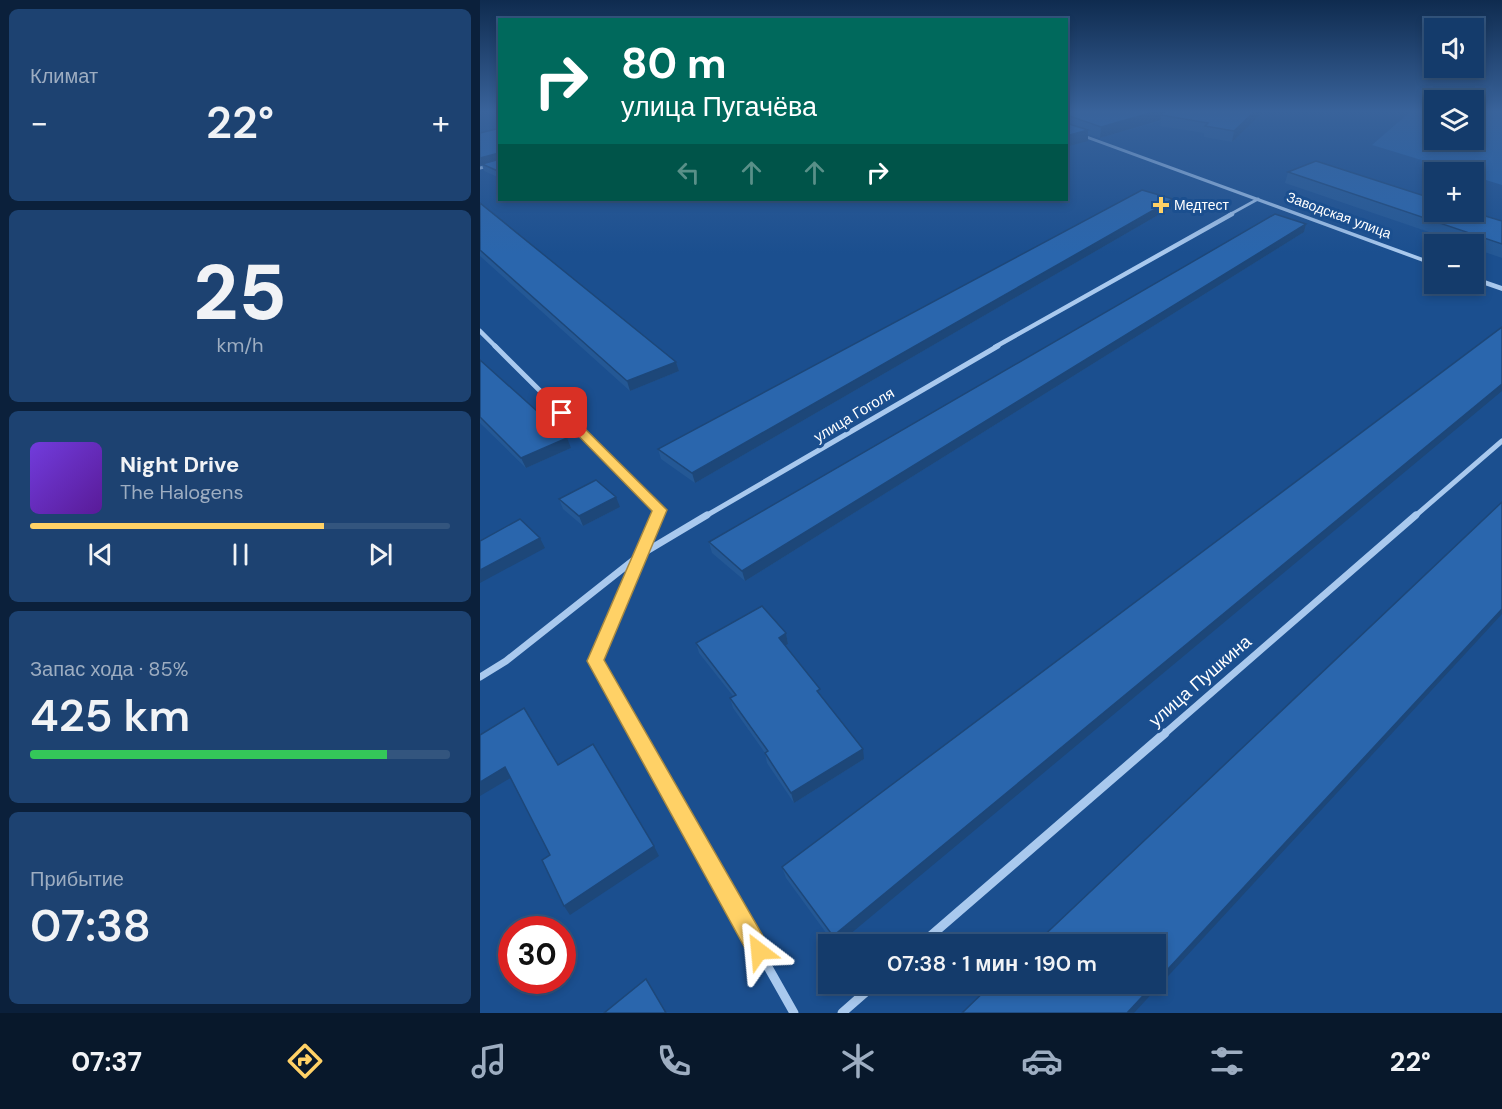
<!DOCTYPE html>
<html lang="ru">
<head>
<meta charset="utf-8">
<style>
	:root { --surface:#143b6b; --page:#1d4271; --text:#f1f3f6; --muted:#9dadc1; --line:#33557e; --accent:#ffd166 }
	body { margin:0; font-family:"DM Sans",sans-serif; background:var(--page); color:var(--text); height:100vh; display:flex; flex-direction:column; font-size:22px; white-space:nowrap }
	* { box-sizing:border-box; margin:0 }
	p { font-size:20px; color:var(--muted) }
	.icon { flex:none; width:33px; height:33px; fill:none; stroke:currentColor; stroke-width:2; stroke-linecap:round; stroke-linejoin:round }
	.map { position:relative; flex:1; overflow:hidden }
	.drawer { display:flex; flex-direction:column; gap:9px; padding:9px; background:#0b203b; width:480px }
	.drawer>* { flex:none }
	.hud { position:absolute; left:18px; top:18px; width:570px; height:183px; border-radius:0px; box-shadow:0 3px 9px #0003,0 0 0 2px var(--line); background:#00695c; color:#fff; overflow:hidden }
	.tools { position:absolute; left:944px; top:18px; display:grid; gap:12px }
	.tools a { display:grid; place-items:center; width:60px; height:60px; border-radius:0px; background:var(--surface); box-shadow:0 3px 9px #0003,0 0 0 2px var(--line); font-size:30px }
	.speed { position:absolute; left:18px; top:916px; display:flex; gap:12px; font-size:30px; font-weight:700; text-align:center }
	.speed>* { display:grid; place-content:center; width:78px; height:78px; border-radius:50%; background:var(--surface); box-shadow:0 3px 9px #0003,0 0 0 2px var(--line); line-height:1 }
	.speed .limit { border:9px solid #d22; background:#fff; color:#111 }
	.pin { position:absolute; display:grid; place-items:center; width:51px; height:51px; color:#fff; margin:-26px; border-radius:12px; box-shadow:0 3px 9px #0006 }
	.me { position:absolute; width:66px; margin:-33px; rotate:331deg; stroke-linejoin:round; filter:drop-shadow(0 0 4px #0008) }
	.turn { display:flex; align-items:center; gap:21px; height:126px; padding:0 24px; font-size:27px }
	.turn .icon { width:78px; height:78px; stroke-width:2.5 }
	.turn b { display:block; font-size:42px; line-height:51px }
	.lanes { display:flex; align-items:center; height:57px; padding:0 24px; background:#0003; justify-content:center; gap:30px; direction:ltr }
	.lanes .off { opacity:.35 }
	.big { font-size:45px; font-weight:600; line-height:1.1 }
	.drawer .card { flex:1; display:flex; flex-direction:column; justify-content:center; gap:9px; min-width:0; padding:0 21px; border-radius:9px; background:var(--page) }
	.drawer .dial { align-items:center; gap:0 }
	.dial b { font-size:78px; line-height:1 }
	.song { display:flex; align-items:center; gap:18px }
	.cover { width:72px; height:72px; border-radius:9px; background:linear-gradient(135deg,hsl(260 70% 55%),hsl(270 70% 35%)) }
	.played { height:6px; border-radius:3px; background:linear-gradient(90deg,var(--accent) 70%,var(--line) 70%) }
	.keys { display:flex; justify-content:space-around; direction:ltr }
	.heat { display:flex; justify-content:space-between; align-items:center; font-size:33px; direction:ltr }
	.charge { height:9px; border-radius:4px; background:linear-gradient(90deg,#34c759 85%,var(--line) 0) }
	.trip { position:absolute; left:338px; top:934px; width:348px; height:60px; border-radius:0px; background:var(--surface); box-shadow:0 3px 9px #0003,0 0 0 2px var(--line); font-weight:600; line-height:60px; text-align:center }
	.menu { display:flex; height:96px; justify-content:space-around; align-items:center; background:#08182b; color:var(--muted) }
	.menu .icon { width:42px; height:42px }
	.menu .on { color:var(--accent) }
	.menu b { font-size:27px; color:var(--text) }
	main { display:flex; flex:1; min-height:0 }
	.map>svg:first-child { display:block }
	.green { fill:#2461a8 }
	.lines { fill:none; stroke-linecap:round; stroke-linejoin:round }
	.minor-far4 { stroke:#a9c9ee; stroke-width:3 }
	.minor-far3 { stroke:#a9c9ee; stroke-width:4.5 }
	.minor-far2 { stroke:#a9c9ee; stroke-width:5 }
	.minor-far1 { stroke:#a9c9ee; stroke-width:7 }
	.minor { stroke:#a9c9ee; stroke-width:9 }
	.tertiary { fill:#a9c9ee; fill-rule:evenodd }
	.wall { fill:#245895 }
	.shaded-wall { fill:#1d4779 }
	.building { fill:#2a66ad; stroke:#1d4779; stroke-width:1.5 }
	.route { fill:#ffd166; stroke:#a68842; stroke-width:1.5 }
	.poi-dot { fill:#ffd166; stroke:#1b4f8f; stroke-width:2 }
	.labels { text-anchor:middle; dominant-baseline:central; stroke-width:6; stroke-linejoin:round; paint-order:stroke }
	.far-poi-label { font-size:14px; fill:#fff; stroke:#1b4f8f; text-anchor:start }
	.far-street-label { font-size:14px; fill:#fff; stroke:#1b4f8f }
	.street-label { font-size:15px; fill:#fff; stroke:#1b4f8f }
	.near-street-label { font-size:18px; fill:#fff; stroke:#1b4f8f }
</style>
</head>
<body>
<main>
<section class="drawer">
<div class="card"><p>Климат</p>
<div class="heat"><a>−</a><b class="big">22°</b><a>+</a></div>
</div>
<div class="card dial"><b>25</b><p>km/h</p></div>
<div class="card">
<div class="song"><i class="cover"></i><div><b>Night Drive</b><p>The Halogens</p></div></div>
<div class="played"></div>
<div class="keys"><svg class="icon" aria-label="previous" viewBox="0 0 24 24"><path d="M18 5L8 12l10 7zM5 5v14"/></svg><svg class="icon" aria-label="pause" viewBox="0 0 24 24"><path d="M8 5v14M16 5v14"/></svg><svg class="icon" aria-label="next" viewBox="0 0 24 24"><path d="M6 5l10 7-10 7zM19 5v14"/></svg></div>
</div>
<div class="card"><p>Запас хода · 85%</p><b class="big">425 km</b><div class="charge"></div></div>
<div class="card"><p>Прибытие</p><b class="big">07:38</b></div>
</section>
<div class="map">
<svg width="1022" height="1013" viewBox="0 0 1022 1013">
	<rect width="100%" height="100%" fill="#1b4f8f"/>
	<path class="green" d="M931,111H954V140H993V111H1022V185L993,176V172H981L892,145Z"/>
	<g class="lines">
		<path class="minor-far4" d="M0,168L20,163
			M749,215L778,199"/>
		<path class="minor-far3" d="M0,331L16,347
			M515,347L752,214"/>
		<path class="minor-far2" d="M15,346L180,510L177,517
			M224,517L518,346
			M934,517L1022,441"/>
		<path class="minor-far1" d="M0,677L26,661L160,555L227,515
			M157,735L115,661L178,515
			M683,735L936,515"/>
		<path class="minor" d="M156,733L314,1013
			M440,945L685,733
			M362,1013L395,984"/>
		<path class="tertiary" d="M586,128L954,262V266L586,131Z
			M993,276L1022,286V291L993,281Z"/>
	</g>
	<path class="wall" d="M586,111H784L752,142L724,137V133L680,126L681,121L620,138L608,134V141L586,147Z
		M20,128V178L4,171L2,165L0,166V133Z
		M808,172L1022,221V258L993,248V244H984L805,183Z
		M693,199L692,207L215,483L181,459L178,449Z
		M0,203L196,362L199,371L150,391L0,256Z
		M826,224L824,232L265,581L232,553L229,542Z
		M1022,327L357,945H355L306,878L302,867Z
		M0,360L91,448L46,468L0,423Z
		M79,499L140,507L103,526L83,509Z
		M306,633L308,644L305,646L341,696L384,759L314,803L287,763L285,753L253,708L250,698L253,696L219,653L216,643Z"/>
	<path class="shaded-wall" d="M677,111H691L681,115V120L620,138L621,127Z
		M775,111H784L752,142L754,131Z
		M608,130V141L586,147V136Z
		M19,153L20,160L2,164V165L0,166V158Z
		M693,199L692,207L215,483L212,473Z
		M826,224L824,232L265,581L262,571Z
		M196,362L199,371L150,391L147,381Z
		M1022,384V391L357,945H356L353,936Z
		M87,438L91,448L46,468L41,458Z
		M136,497L140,507L103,526L99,516Z
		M60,538L65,548L0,583V570Z
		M1022,609V614L654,1013H647L674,984H675V983Z
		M306,633L308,644L301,648L299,638Z
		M383,749L384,759L314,803L311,793Z
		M25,767L32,777L0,796V782Z
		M174,846L179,856L90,915L84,906Z"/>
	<path class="building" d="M586,111H677L621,127L587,115L586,116Z
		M686,111H775L754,131L725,126L728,123L681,115Z
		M586,123L608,130L586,136Z
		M20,128V158L19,153L0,158V133Z
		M20,159V172L2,164Z
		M836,161L954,199V212H992L1022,221V244L808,172Z
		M662,190L693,199L212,473L178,449Z
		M0,203L196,362L147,381L0,250Z
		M795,214L826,224L262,571L229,542Z
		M1022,327V384L353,936L302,867Z
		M0,360L87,438L41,458L0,417Z
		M116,480L136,497L99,516L79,499Z
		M1022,502V609L675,983V945H554Z
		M40,519L60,538L0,570V541Z
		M282,606L306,633L299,638L340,689L337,691L383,749L311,793L285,753L288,751L250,698L256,695L216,643Z
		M44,708L78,765L113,744L174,846L84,906L62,860L70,855L25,767L0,782V735Z
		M166,979L186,1013H124Z
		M512,984H674L647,1013H482Z"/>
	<linearGradient id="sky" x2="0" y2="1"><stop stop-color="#0f2b4f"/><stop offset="0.44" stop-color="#39639b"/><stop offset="1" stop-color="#39639b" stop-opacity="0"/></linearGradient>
	<rect width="1022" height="253" fill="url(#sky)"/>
	<path class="route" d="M82,409L86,410L187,510L124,660L287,943L290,951L287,959L279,962L271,959L107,661L172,511L78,415L76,413Z"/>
	<path class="poi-dot" d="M678 196h6v6h6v6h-6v6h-6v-6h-6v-6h6z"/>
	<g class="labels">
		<g class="far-poi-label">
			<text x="694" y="205">Медтест</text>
		</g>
		<g class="far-street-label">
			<text transform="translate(859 215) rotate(20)">Заводская улица</text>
		</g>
		<g class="street-label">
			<text transform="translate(374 415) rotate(-31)">улица Гоголя</text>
		</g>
		<g class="near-street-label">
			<text transform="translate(720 681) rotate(-41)">улица Пушкина</text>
		</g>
	</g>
</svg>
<div class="tools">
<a><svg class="icon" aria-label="sound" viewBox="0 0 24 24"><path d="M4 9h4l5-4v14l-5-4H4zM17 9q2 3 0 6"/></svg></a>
<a><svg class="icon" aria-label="layers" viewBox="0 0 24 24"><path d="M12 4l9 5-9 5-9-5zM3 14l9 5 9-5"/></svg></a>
<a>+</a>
<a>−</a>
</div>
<div class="speed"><div class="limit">30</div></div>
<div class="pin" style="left:82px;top:413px;background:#d93025"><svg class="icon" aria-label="arrive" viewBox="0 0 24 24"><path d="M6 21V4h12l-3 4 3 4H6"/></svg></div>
<svg class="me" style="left:279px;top:951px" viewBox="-20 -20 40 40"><path d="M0-17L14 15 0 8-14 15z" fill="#ffd166" stroke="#fff" stroke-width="4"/></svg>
<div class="trip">07:38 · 1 мин · 190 m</div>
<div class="hud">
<div class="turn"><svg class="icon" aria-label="right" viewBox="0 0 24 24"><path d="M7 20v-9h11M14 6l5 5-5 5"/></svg><div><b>80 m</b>улица Пугачёва</div></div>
<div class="lanes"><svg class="icon off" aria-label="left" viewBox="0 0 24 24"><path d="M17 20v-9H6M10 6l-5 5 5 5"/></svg><svg class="icon off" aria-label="ahead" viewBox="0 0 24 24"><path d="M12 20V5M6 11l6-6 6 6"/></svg><svg class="icon off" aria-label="ahead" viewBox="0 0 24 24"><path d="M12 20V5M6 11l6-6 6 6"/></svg><svg class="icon" aria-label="right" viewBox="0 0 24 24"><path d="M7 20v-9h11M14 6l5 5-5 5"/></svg></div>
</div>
</div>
</main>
<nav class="menu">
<b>07:37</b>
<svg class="icon on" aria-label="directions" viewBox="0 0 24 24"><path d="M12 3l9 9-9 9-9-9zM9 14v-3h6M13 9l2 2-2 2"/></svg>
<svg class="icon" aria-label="music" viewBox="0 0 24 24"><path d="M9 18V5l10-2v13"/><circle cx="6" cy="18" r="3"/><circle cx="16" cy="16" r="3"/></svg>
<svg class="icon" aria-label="phone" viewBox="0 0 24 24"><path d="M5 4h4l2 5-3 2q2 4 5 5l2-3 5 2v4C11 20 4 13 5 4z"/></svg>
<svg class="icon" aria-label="climate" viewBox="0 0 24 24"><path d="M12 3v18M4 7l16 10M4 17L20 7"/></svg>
<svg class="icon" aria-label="car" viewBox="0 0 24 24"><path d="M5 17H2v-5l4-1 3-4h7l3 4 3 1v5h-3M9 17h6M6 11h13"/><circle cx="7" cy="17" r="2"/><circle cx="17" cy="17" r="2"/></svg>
<svg class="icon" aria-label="filters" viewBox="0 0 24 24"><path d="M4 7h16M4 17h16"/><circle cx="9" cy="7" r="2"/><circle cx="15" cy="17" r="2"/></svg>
<b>22°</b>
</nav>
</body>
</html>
